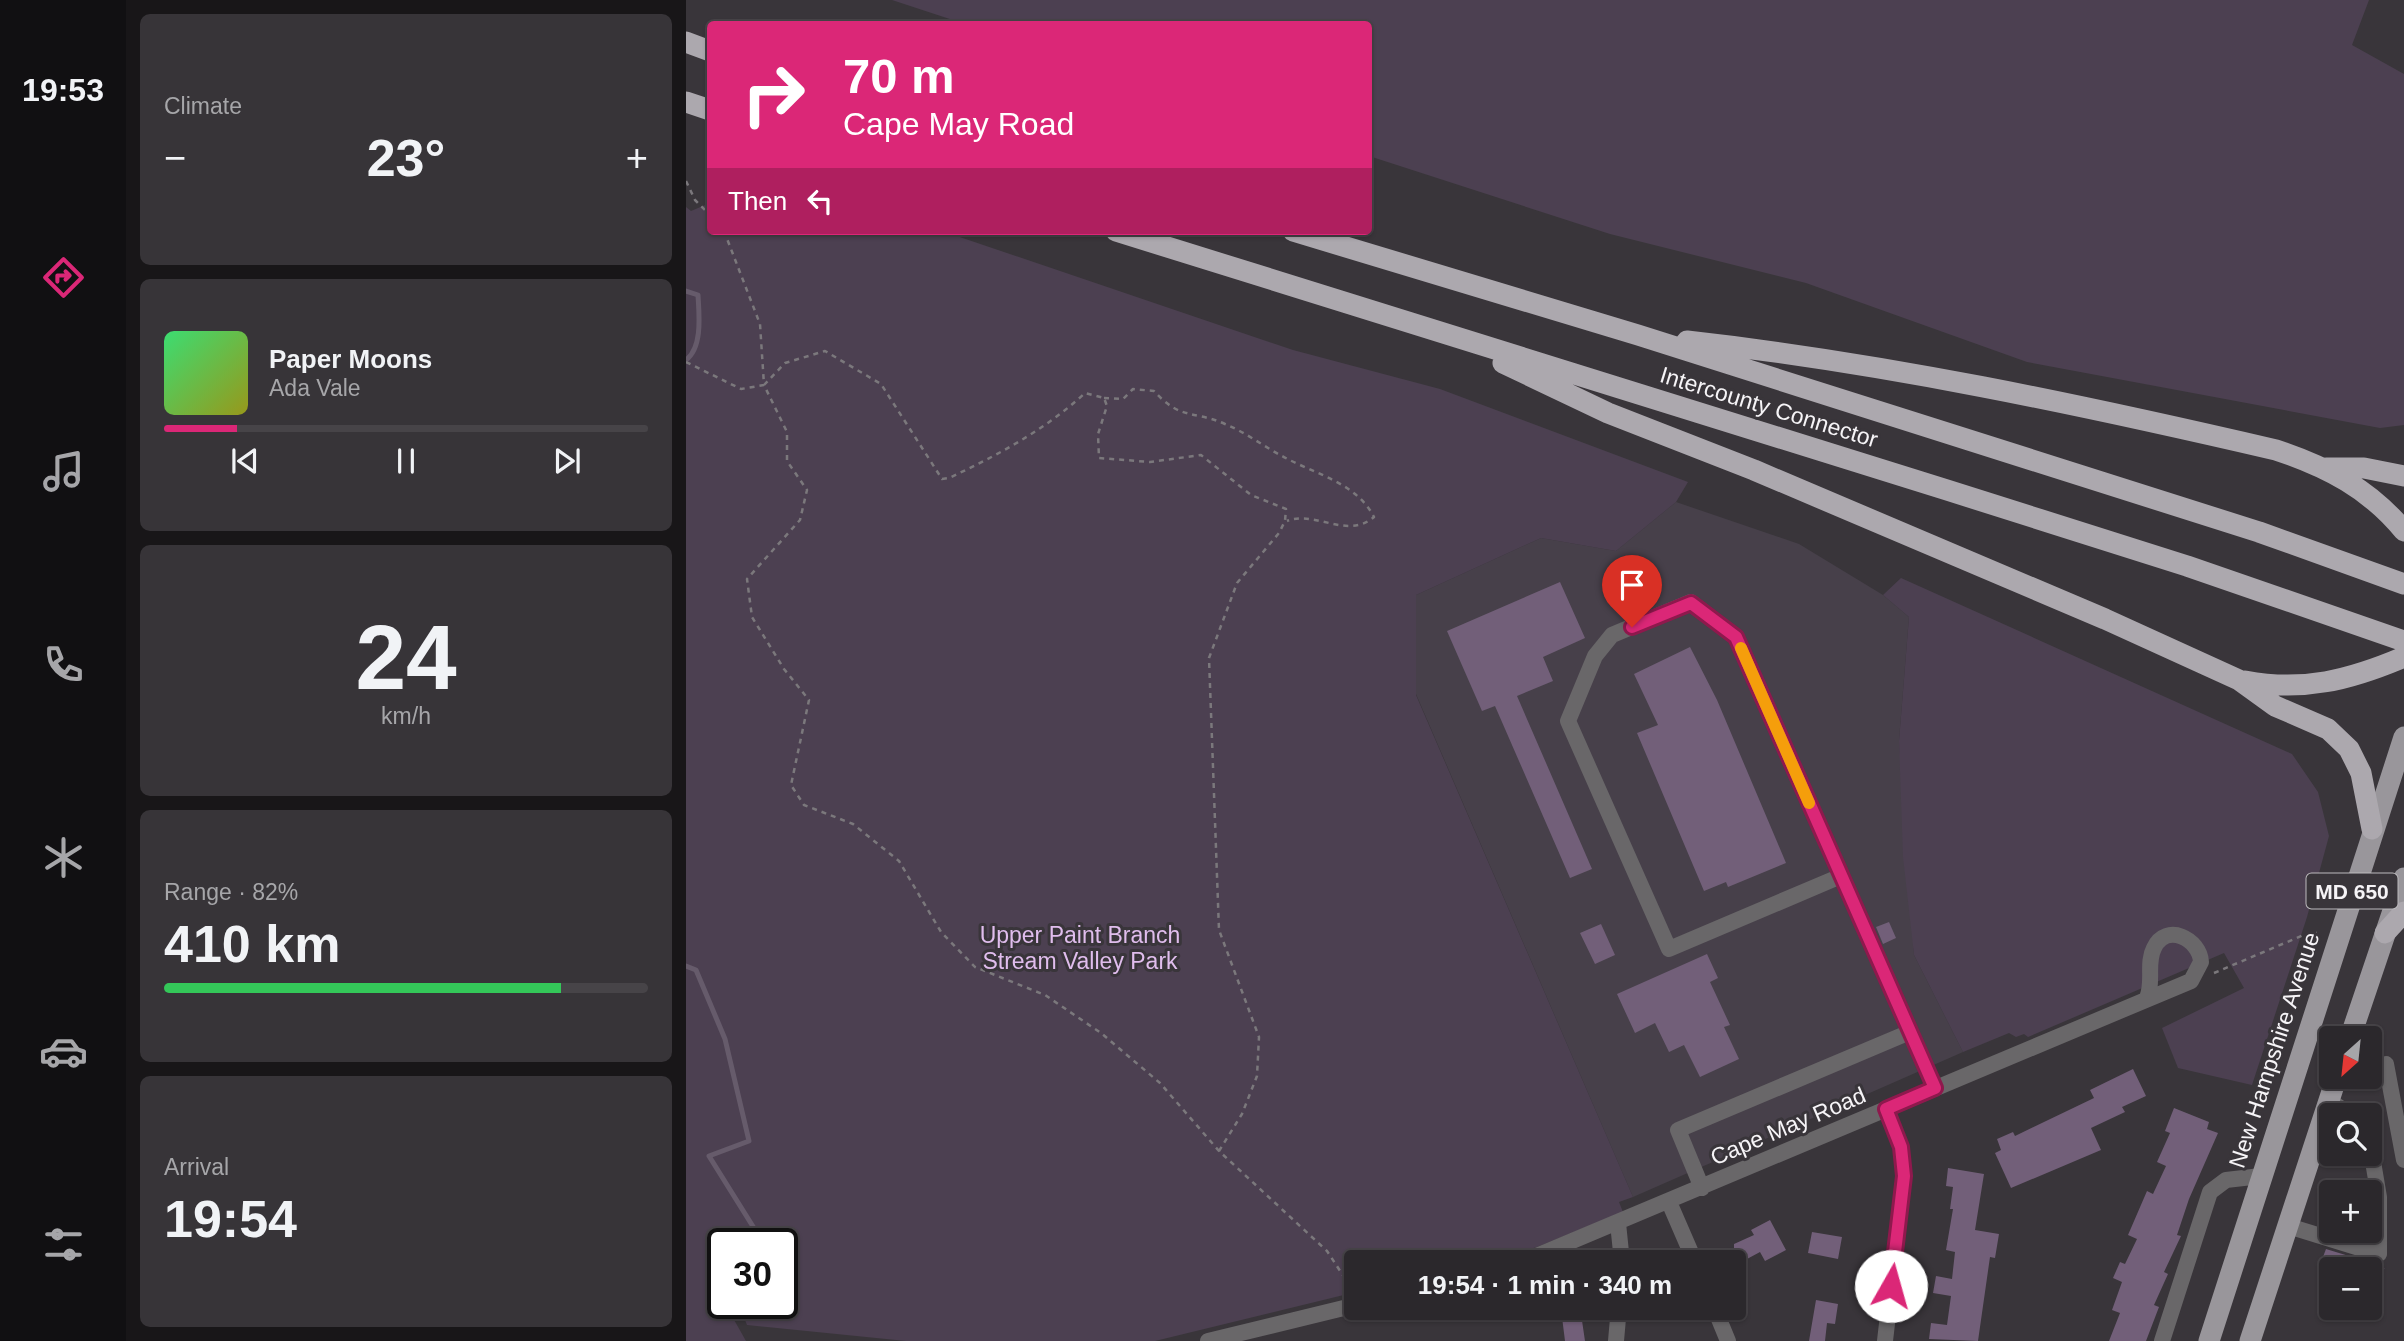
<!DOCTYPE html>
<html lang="en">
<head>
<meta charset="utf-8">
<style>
	:root { --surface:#2b282c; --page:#373438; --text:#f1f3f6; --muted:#a6a6a9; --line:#474448; --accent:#db2777 }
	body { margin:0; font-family:Helvetica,sans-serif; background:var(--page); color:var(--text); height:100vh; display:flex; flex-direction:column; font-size:26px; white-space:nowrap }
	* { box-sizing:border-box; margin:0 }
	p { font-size:23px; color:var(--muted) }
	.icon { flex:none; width:38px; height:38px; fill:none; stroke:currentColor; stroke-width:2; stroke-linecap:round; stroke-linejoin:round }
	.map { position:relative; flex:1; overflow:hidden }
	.panel { display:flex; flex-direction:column; gap:14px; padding:14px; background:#181618; width:560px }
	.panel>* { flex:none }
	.banner { position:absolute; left:21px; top:21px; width:665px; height:214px; border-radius:7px; box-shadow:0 2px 5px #0004,0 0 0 2px var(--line); background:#db2777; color:#fff; overflow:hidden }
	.needle { width:46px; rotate:207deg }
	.controls { position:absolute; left:1633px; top:1026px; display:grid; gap:14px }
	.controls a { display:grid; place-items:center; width:63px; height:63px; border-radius:7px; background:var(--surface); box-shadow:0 2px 5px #0004,0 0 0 2px var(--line); font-size:35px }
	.speed { position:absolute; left:21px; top:1228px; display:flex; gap:14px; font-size:35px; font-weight:700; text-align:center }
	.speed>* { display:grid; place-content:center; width:91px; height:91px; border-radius:50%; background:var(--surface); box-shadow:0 2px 5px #0004,0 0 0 2px var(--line); line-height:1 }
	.speed .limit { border:4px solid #111; border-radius:10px; background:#fff; color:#111 }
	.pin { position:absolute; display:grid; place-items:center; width:60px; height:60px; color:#fff; margin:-72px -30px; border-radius:50% 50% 50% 0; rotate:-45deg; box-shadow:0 0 7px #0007 }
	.pin .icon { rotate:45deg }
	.me { position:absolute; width:77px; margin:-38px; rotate:7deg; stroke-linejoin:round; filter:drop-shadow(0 0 5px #0008) }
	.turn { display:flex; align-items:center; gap:24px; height:147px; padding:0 21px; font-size:32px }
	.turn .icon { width:91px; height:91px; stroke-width:2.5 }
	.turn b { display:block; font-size:49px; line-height:60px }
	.then { display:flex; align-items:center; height:66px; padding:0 21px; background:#0003; gap:14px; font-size:26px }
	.big { font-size:52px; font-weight:700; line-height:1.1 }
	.panel .tile { flex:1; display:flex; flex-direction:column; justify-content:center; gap:10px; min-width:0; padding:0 24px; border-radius:10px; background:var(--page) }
	.panel .dial { align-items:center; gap:0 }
	.dial b { font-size:91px; line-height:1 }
	.song { display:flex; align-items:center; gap:21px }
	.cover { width:84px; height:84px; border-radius:10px; background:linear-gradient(135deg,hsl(140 70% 55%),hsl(60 70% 35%)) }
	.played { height:7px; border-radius:4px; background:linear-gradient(90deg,var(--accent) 15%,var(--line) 15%) }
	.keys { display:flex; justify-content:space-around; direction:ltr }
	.heat { display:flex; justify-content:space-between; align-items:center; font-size:38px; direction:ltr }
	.charge { height:10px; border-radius:5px; background:linear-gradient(90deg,#34c759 82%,var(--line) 0) }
	.trip { position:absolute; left:658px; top:1250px; width:402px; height:70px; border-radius:7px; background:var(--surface); box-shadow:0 2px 5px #0004,0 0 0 2px var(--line); font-weight:700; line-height:70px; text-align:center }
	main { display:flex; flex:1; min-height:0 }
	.tabs { display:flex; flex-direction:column; width:126px; justify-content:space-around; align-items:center; background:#111012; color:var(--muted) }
	.tabs .icon { width:49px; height:49px }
	.tabs .selected { color:var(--accent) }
	.tabs b { font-size:32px; color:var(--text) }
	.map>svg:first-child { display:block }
	.built { fill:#47404a }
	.green { fill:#4c4051; fill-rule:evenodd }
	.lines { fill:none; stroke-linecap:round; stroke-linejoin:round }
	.stream { stroke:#665b6b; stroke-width:5 }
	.building { fill:#725f79 }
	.path { stroke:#7b787c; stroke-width:2.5; stroke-dasharray:5 5; stroke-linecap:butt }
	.minor { stroke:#696769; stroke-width:16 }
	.major { stroke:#99969b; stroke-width:21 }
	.highway { stroke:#aca8ae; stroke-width:21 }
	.route-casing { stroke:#8e194d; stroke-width:18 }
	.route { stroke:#db2777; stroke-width:12 }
	.slow { stroke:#f59e0b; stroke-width:12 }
	.labels { text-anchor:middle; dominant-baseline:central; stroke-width:6; stroke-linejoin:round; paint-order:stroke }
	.shield { fill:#39353a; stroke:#bdbbbe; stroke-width:2 }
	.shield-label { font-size:21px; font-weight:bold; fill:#f6f4f7 }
	.street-label { font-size:23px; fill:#f6f4f7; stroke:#39353a }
	.park-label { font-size:23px; fill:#e0bded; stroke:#39353a }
</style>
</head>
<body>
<main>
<nav class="tabs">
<b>19:53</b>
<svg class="icon selected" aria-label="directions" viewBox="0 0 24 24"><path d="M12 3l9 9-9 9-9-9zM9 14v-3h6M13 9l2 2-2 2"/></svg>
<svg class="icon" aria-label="music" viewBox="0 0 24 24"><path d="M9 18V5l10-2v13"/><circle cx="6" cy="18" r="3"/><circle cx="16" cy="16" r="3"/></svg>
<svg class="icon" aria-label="phone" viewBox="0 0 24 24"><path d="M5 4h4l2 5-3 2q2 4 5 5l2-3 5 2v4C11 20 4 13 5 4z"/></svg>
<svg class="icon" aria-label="climate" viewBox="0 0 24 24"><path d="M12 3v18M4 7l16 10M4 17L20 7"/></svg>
<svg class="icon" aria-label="car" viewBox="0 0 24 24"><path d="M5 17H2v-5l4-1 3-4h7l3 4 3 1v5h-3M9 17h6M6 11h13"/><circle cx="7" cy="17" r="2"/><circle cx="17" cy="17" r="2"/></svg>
<svg class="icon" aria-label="filters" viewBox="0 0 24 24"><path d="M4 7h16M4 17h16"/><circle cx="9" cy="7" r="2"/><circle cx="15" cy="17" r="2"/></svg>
</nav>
<section class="panel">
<div class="tile"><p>Climate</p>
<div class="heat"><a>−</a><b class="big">23°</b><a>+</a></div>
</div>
<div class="tile">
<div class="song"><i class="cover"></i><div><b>Paper Moons</b><p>Ada Vale</p></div></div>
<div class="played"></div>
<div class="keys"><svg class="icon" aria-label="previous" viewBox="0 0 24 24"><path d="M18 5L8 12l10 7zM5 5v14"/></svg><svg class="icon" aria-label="pause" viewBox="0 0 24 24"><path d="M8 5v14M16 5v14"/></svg><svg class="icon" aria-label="next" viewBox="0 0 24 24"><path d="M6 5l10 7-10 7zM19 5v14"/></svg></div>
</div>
<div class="tile dial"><b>24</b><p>km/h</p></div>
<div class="tile"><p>Range · 82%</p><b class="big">410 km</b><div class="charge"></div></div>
<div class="tile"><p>Arrival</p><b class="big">19:54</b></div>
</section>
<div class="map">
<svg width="1718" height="1341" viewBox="0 0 1718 1341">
	<rect width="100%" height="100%" fill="#39353a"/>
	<path class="built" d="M990,502L1113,544L1197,595L1223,617L1213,741L1228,955L1277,1052L947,1197L730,694V595L855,538L930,551Z"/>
	<path class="green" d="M206,0H1683L1666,45L1718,74V425L1694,428L1341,362L1120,283L924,234L683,156L682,24H279Z
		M24,203V231H256L607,350L754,389L1002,482L990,502L930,551L855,538L730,595V695L947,1197L933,1202L937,1212L851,1247L803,1262H670V1292L469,1341H220L61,1325L59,1320L47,1318L60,1341H0V207L5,211ZM37,1244H96V1304H37Z
		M1215,578L1606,754L1632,792L1643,836L1621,917L1566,1085L1492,1068L1476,1028L1558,988L1538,953L1342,1037L1338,1034L1330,1037L1323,1033L1277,1052L1228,955L1217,857L1213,741L1223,617L1197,595Z"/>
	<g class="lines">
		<path class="stream" d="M0,291L12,295C13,314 17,347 0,360
			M0,966L10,970L39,1039L63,1141L23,1156L76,1241L88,1244
			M96,1247L111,1251L106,1273L109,1290"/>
	</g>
	<path class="building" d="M874,582L899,638L857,657L867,681L831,696L906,869L884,878L809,706L796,711L761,631Z
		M1004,647L1031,700L1100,863L1042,887L1040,882L1018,891L951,733L972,725L948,674Z
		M1203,922L1210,938L1197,944L1190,927Z
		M915,924L929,955L909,964L894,933Z
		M1021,954L1032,978L1024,982L1044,1025L1038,1027L1053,1059L1014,1077L998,1045L983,1052L969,1023L949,1033L931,994Z
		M1447,1069L1460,1096L1436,1107L1439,1112L1405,1128L1415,1150L1325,1188L1309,1153L1315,1150L1311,1139L1327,1132L1329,1136L1408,1098L1404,1090Z
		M1488,1108L1523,1122L1521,1129L1532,1133L1503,1199L1491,1235L1495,1236L1478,1272L1482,1274L1468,1305L1473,1307L1460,1341H1423L1434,1313L1426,1310L1436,1282L1427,1278L1434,1262L1439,1264L1451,1239L1442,1235L1461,1191L1467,1194L1480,1166L1471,1162L1484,1133L1479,1131Z
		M1262,1168L1298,1174L1289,1230L1313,1234L1309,1258L1304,1257L1292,1341L1243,1339L1245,1323L1261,1325L1265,1296L1247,1293L1250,1276L1266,1279L1269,1252L1260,1250L1267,1209H1264L1267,1187L1260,1186Z
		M1084,1220L1100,1250L1079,1261L1074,1252L1048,1266V1244L1068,1235L1065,1230Z
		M1126,1232L1156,1237L1152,1259L1122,1253Z
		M1640,1249L1689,1264L1699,1269H1645V1279L1631,1273Z
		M1130,1300L1152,1304L1149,1324L1141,1323L1139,1341H1123Z
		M894,1307L899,1341H879L875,1309Z"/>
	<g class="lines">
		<path class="path" d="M0,181L9,200L24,215
			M38,231L74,324L78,385
			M0,362L55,389L78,385L101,432V461L121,490L114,520L61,579L66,617L98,669L123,700L105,785L118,805L167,824L213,861L255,932L289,967L359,995L415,1033L474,1083L533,1151L641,1251L666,1289
			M78,385L99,363L139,351L195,384L256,479L263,478C312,455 359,430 399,393L418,398L421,406L412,434L413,458L464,462L515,455L565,495L600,509L599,521L593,533L551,583L523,658L533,930L573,1037L571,1076L556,1114L533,1151
			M418,398L437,399L447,389L468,391C495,421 508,410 539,424C559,432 577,446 596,456C628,474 670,482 688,517C661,540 630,510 601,521
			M1528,973L1620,934L1631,933"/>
		<path class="minor" d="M1155,876L983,949L882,721L909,656L926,635L1005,602L1050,637L1249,1088
			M1700,1064L1718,1160
			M1643,1100L1664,1115
			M1016,1188L992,1130L1224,1032
			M983,1202L1009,1262
			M932,1223L936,1262
			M1602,1226L1693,1254V1197L1684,1144
			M836,1262L1505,981L1515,962C1514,939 1480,922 1468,948C1460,963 1468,982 1461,998
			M1028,1307L1042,1341
			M522,1341L670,1305
			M930,1341L933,1307
			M1199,1341L1218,1176L1215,1147L1200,1109
			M1476,1341L1524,1192L1540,1180L1575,1176"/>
		<path class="major" d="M1664,1038L1718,878
			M1523,1341L1718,737
			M1564,1341L1651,1076"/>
		<path class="highway" d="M0,42L24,51
			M0,102L24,110
			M430,231L1261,490L1501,566L1718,641
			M607,231L952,335L1573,532L1718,584
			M1001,341C1199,363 1396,405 1590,450C1641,467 1684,489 1718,531
			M817,363L922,413L1068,470L1419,619L1553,680L1589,706L1642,729L1663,749L1675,773L1686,829
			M1640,468H1678L1718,476
			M1559,681C1617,692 1664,680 1718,657
			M1699,933L1718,912"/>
	</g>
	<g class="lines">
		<defs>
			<path id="route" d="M946,627L1005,603L1050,637L1249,1088L1200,1109L1215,1147L1218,1176L1205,1286"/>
		</defs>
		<use href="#route" class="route-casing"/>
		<use href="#route" class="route"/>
		<path class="slow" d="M1055,648L1123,803"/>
	</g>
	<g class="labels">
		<rect class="shield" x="1620.5" y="873.5" width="91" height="35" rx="5"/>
		<g class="shield-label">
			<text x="1666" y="891">MD 650</text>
		</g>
		<g class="street-label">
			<text transform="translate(1083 407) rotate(17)">Intercounty Connector</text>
			<text transform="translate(1588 1050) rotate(-72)">New Hampshire Avenue</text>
			<text transform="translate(1102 1126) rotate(-23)">Cape May Road</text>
		</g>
		<g class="park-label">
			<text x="394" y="935">Upper Paint Branch<tspan x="394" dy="26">Stream Valley Park</tspan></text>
		</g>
	</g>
</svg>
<div class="controls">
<a><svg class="needle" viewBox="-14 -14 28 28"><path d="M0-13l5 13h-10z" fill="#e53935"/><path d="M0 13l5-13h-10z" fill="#a6a6a9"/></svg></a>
<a><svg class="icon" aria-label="search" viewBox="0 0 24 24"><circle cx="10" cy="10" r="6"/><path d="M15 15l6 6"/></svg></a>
<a>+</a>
<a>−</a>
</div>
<div class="speed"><div class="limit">30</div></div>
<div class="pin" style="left:946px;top:627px;background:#d93025"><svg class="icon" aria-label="arrive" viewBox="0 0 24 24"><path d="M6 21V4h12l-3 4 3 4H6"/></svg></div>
<svg class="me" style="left:1205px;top:1286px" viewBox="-20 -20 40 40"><circle r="19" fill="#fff"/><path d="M0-13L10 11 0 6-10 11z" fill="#db2777"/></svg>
<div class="trip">19:54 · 1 min · 340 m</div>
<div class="banner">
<div class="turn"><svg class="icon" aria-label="right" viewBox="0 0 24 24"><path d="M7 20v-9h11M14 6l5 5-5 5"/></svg><div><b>70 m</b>Cape May Road</div></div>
<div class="then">Then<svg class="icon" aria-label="left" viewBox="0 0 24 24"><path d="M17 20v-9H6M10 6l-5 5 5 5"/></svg></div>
</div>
</div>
</main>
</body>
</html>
